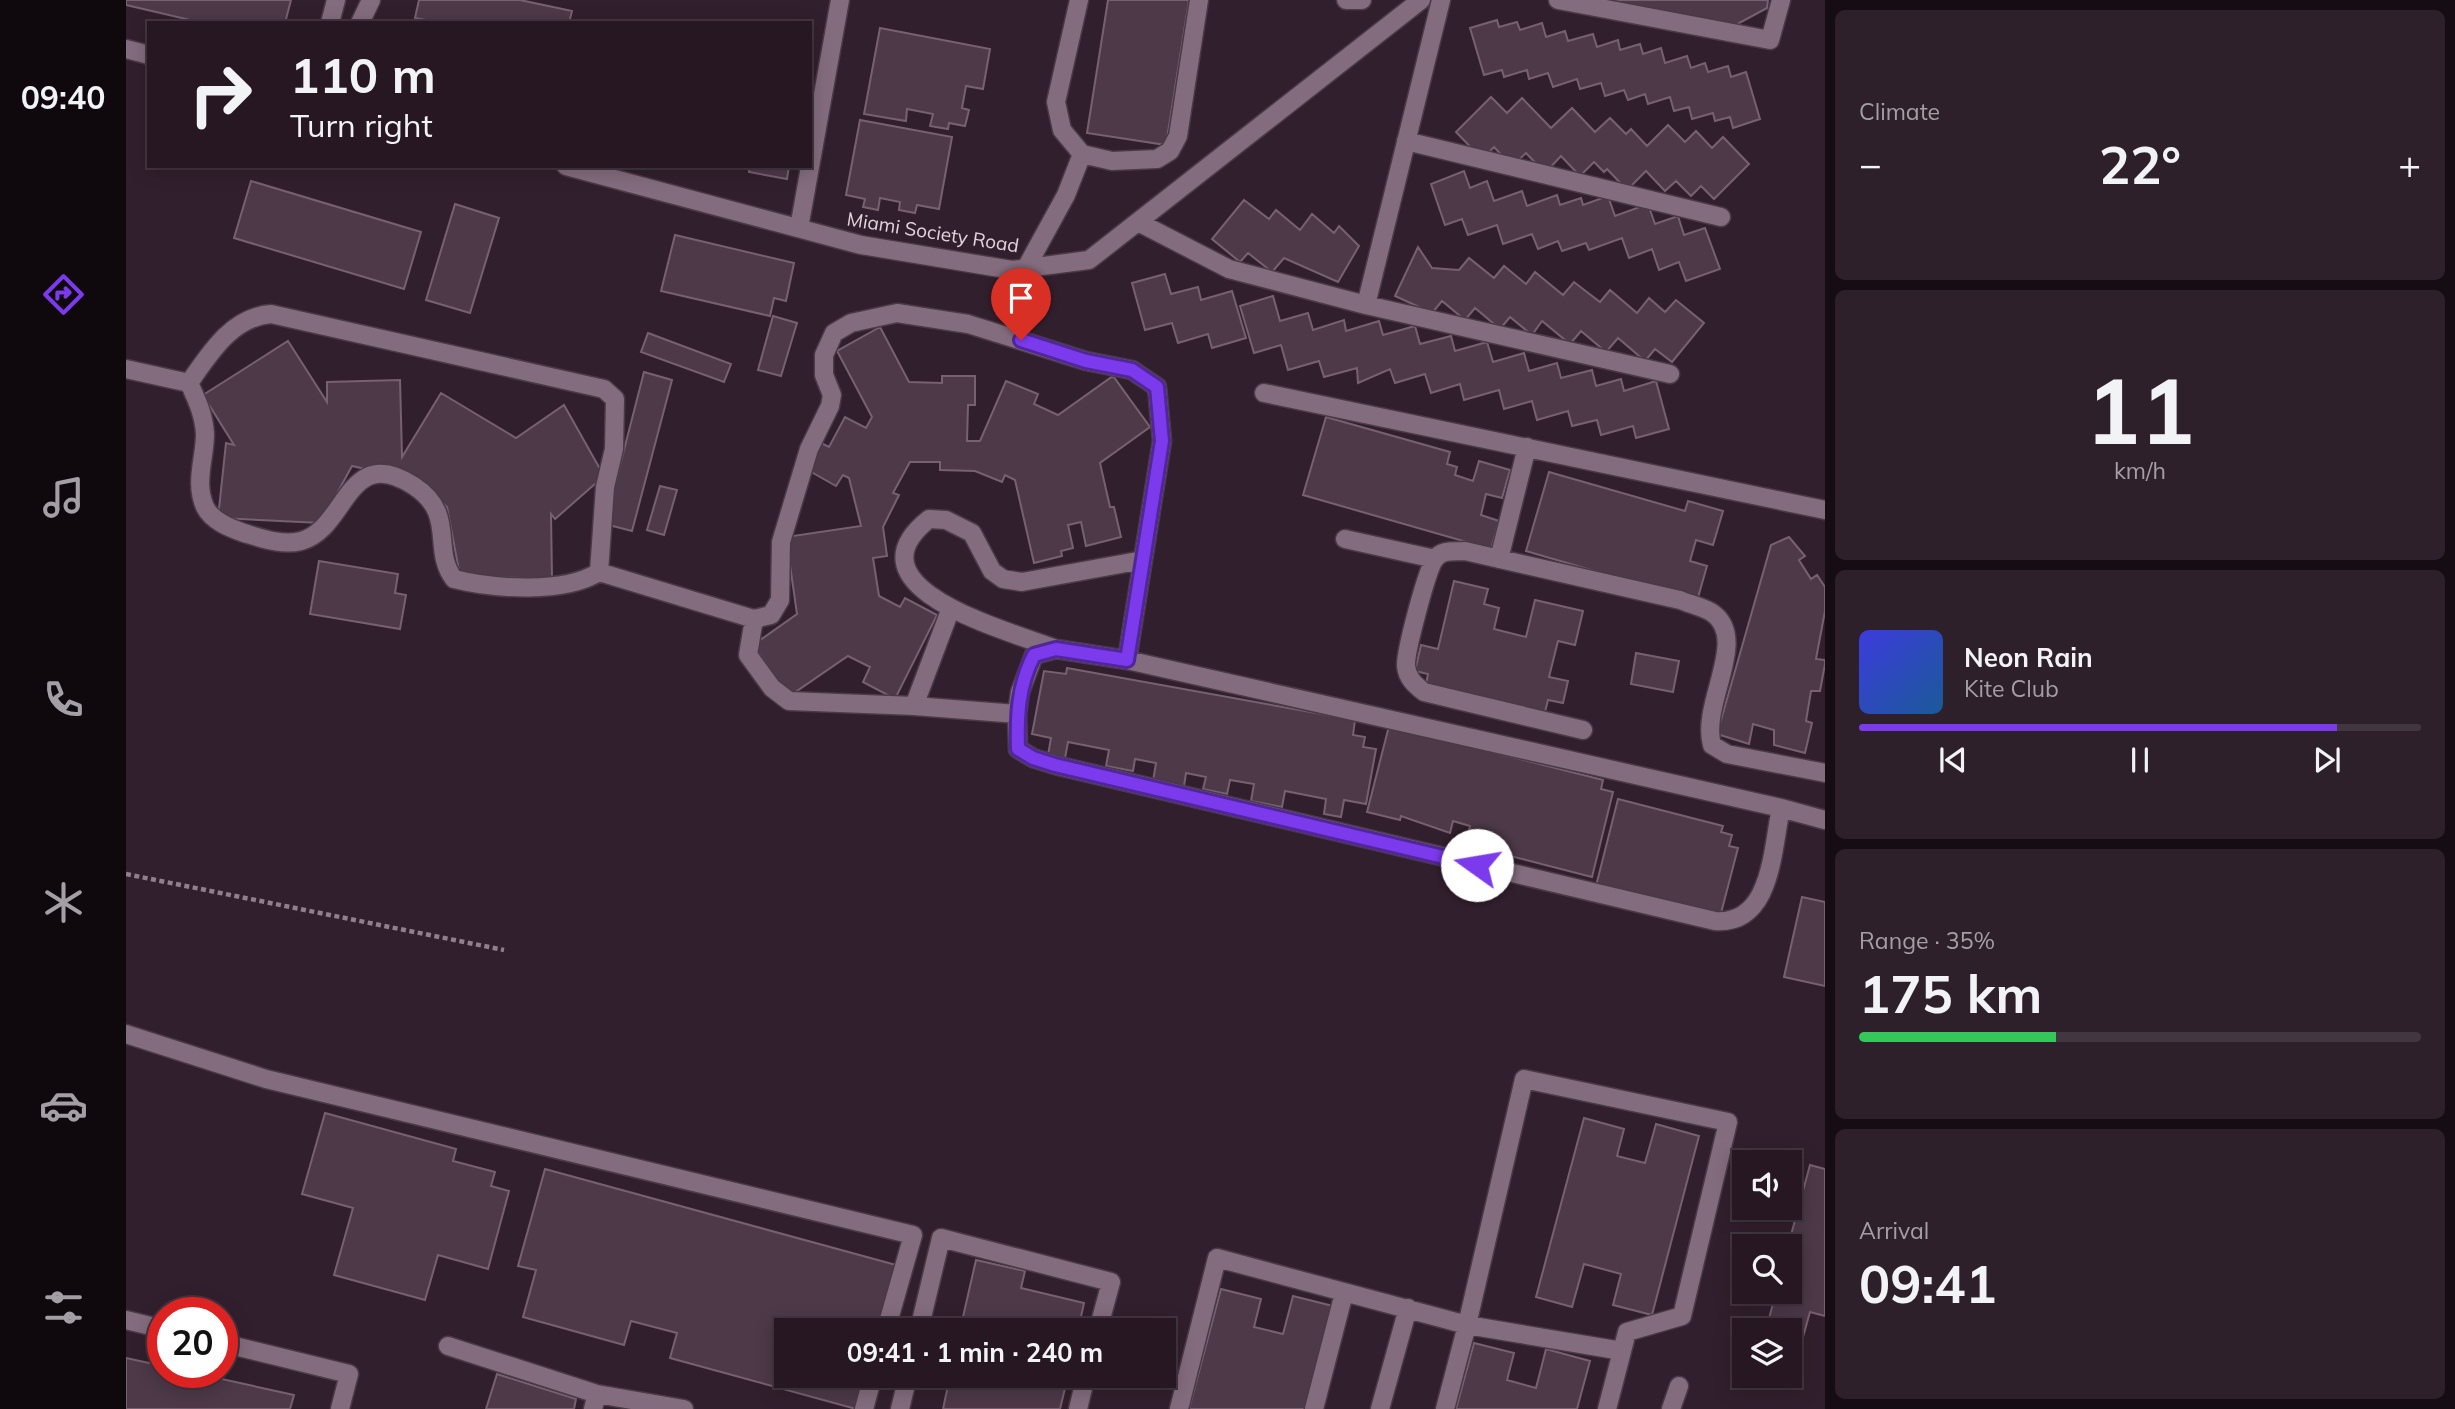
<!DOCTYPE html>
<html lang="en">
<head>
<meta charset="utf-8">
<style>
	:root { --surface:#261722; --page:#2e202a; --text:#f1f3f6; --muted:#a49fa5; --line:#423640; --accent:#7c3aed }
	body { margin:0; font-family:Mulish,sans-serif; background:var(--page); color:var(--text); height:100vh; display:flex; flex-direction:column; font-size:26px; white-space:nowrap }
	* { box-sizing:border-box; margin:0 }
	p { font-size:23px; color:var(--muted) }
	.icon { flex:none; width:38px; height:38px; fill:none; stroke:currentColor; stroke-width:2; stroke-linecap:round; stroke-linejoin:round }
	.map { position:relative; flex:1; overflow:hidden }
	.drawer { display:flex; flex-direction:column; gap:10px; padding:10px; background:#150d13; width:630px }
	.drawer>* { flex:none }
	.banner { position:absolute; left:21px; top:21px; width:665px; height:147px; border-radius:0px; box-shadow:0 4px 18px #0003,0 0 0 2px var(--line); background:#261722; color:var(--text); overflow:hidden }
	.fabs { position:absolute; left:1606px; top:1150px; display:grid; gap:14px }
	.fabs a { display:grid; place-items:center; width:70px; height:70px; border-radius:0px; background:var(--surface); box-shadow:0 4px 18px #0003,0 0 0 2px var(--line); font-size:35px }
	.speed { position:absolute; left:21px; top:1297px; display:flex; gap:14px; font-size:35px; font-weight:700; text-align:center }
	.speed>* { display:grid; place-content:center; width:91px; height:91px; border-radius:50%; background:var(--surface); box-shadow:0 4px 18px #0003,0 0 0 2px var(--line); line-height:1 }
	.speed .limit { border:10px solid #d22; background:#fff; color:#111 }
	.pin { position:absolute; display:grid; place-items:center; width:60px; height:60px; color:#fff; margin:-72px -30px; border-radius:50% 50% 50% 0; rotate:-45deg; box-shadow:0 0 7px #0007 }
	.pin .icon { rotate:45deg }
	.me { position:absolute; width:77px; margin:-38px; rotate:283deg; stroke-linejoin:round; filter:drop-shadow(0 0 5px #0008) }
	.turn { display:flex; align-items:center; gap:24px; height:147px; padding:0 28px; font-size:32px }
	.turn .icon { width:91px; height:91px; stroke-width:2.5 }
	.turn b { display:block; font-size:49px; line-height:60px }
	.big { font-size:52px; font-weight:700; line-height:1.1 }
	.drawer .widget { flex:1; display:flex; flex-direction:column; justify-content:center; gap:10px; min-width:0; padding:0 24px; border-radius:10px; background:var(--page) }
	.drawer .dial { align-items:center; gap:0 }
	.dial b { font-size:91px; line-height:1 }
	.song { display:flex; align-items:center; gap:21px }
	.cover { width:84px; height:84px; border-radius:10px; background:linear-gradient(135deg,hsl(240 70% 55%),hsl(210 70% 35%)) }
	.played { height:7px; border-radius:4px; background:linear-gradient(90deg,var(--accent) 85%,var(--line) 85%) }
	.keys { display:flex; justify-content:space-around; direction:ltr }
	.heat { display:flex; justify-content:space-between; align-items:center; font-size:38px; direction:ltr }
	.charge { height:10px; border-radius:5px; background:linear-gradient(90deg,#34c759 35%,var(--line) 0) }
	.trip { position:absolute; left:648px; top:1318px; width:402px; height:70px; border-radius:0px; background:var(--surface); box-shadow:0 4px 18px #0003,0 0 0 2px var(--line); font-weight:700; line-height:70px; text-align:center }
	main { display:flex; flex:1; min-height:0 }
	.dock { display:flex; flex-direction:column; width:126px; justify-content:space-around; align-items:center; background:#0f090e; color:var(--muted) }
	.dock .icon { width:49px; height:49px }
	.dock .selected { color:var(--accent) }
	.dock b { font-size:32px; color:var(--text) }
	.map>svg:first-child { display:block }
	.building { fill:#4d3948; stroke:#776171; stroke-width:2 }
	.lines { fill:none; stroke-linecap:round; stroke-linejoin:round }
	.minor-casing { stroke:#493a45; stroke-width:21 }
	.path { stroke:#8f808b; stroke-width:4.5; stroke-dasharray:5 3.5; stroke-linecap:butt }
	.minor { stroke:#836c7d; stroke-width:18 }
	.route-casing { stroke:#51269a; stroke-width:18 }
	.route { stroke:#7c3aed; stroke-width:12 }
	.labels { text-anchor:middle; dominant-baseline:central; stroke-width:5; stroke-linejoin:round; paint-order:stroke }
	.street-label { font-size:19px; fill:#e2d5de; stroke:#321f2d }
</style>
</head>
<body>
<main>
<nav class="dock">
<b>09:40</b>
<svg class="icon selected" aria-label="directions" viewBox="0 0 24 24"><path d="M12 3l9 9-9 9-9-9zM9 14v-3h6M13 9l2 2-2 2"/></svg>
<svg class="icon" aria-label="music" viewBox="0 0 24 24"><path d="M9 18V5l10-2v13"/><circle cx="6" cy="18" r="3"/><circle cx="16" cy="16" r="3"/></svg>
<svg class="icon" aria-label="phone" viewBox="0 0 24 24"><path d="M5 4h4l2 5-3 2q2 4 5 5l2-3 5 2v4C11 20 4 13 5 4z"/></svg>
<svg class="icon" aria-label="climate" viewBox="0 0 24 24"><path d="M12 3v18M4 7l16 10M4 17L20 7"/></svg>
<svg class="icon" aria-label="car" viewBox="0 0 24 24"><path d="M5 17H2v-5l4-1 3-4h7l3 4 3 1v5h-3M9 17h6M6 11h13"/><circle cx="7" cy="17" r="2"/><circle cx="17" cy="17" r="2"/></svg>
<svg class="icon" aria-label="filters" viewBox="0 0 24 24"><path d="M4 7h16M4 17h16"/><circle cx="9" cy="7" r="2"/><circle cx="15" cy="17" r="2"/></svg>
</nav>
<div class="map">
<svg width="1699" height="1409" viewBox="0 0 1699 1409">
	<rect width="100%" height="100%" fill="#321f2d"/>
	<path class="building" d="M0,0H165L159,23H77L0,5Z
		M293,0H394L446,11L443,23H316L289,18Z
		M982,0H1063L1040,145L961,133Z
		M1473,0H1642L1641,8L1606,27Z
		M1371,20L1373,27L1391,22L1394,30L1416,23L1420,37L1439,31L1442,41L1467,34L1471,47L1492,40L1494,50L1514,44L1517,54L1535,48L1539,63L1561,56L1565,68L1579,63L1582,72L1602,66L1605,77L1620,72L1634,119L1607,128L1604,117L1589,121L1587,113L1566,119L1563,107L1548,111L1544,97L1522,104L1519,94L1502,100L1498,90L1479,96L1475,83L1454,89L1451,79L1427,87L1422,73L1403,79L1401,70L1378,77L1376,70L1358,75L1344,28Z
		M754,28L864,49L857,89L840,86L836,108L843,110L839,126L823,123L822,129L804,126L807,114L781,109L780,121L738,114Z
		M1365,97L1381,113L1396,98L1425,128L1446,108L1469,132L1484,118L1500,134L1505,129L1521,146L1542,125L1559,142L1570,131L1586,148L1597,137L1623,164L1588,199L1575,186L1565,196L1550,181L1539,191L1520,171L1501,190L1481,169L1478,172L1468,162L1454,176L1435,156L1419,173L1400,153L1386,166L1368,147L1356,159L1330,132Z
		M734,120L826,137L813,209L791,205L789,213L773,210L774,202L754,198L752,210L737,207L739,199L720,195Z
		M624,166H663L661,179L623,172Z
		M1338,171L1344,188L1361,181L1368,201L1396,191L1401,206L1431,195L1434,205L1455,198L1457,205L1482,196L1489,216L1522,204L1529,224L1552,216L1558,235L1579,228L1594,269L1560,281L1553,262L1533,270L1526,249L1503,258L1496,238L1463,250L1460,243L1436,251L1432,241L1412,249L1406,234L1377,244L1371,225L1342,235L1336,219L1319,225L1305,184Z
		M125,181L295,232L278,289L108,238Z
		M1118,200L1143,219L1150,210L1174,230L1186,214L1208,233L1213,226L1233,246L1212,282L1158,258L1146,272L1122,253L1114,262L1086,239Z
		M329,204L373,218L344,313L300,300Z
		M549,235L668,263L660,301L648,298L644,316L535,291Z
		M1292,247L1306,268L1333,270L1343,258L1368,278L1378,266L1400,284L1409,272L1437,295L1448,282L1474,302L1484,290L1511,313L1523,298L1539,312L1550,300L1578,323L1546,362L1529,349L1519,361L1492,338L1480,352L1455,331L1444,344L1416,321L1406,335L1384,317L1374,329L1349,308L1339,320L1316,301L1306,313L1269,296Z
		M1039,274L1045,294L1072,287L1075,300L1106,291L1120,338L1086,348L1082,334L1052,343L1046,323L1019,330L1006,283Z
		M1147,296L1154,321L1182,313L1187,330L1218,320L1220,331L1253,321L1257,335L1289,326L1294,344L1325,336L1329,351L1361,342L1367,362L1398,353L1403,371L1431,363L1435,378L1466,370L1470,386L1495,379L1498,391L1530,381L1543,429L1510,438L1507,426L1475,435L1471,420L1446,426L1442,411L1411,420L1406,401L1378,409L1373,390L1338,400L1334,384L1305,393L1299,374L1269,383L1264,369L1232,383L1231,368L1198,377L1193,361L1162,370L1155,345L1128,353L1114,306Z
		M647,316L671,323L655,376L632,370Z
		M754,327L783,382L816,383V376H849V405H842L841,441H854L880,381L912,394L908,404L932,415L987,376L1024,427L974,463L984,507H988L995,537L960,546L955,522L942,525L947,548L935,551L936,556L908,563L889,480L879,475L876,482L849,471L814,470V462H784L767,493L773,495L757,527L761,556L747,558L753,596L774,607L779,598L811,615L769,699L737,682L744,667L722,656L662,697L627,645L671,614L660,537L735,526L723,478L717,475L710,486L680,469L695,443L703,447L719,417L740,428L746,417L711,351Z
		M522,333L605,364L598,382L515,352Z
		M162,341L201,402V382L274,380L276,457L315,393L390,438L438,405L478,476L429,519L425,514L426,579L334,576L321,507L280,473L278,478L226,466L195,523L92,518L100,443L108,445L77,395Z
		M518,372L546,380L506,531L479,524Z
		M1200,417L1324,452L1321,464L1331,467L1329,475L1347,481L1353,461L1384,470L1376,498L1360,494L1355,515L1373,521L1365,549L1177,495Z
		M1423,472L1559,511L1562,501L1597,511L1587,545L1570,540L1564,561L1581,566L1571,601L1400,551Z
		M534,486L551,490L538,535L521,530Z
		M1663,537L1679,556L1673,560L1685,579L1691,575L1699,587V611L1690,659L1699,660V664L1694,691H1685L1680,721L1686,723L1679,753L1648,745V730L1627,724L1623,744L1591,734L1645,545Z
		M193,561L272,574L269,593L280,595L274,629L184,614Z
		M1328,581L1362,589L1358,604L1373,608L1368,629L1400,637L1409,600L1457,611L1449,645L1432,641L1423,677L1442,681L1437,703L1422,700L1419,712L1300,684L1302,674L1289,671L1295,645L1312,649Z
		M1510,653L1553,661L1547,692L1505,684Z
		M941,668L1229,720L1227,735L1239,737L1237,747L1250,749L1240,804L1218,800L1215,817L1198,814L1200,799L1159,791L1156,807L1125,801L1128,784L1104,780L1101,794L1077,789L1080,777L1060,773L1058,786L1027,781L1030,763L1009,759L1007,771L980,766L983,750L942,742L939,758L922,755L925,738L906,734L918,671L940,674Z
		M1263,726L1477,780L1475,789L1487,792L1466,877L1373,853L1375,846L1341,837L1344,826L1327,821L1324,833L1275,816L1274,820L1241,812Z
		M1492,799L1597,826L1595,832L1606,835L1603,846L1612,848L1594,917L1470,886Z
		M1676,897L1699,902V986L1658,977Z
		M199,1113L330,1149L327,1161L369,1172L365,1186L383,1191L362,1269L312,1255L299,1300L208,1275L227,1208L176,1194Z
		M1458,1118L1498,1129L1491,1156L1519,1163L1530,1124L1573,1136L1526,1315L1487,1305L1495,1274L1458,1264L1446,1307L1410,1297Z
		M1684,1165L1699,1169V1316L1684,1312L1672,1355L1664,1352V1330H1640L1650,1292H1664L1662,1246Z
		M419,1169L770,1265L752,1330H660V1376H739L730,1409L544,1358L551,1333L505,1321L498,1345L397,1317L410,1270L392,1266Z
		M850,1260L899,1271L895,1288L958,1303L952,1330H834Z
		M1095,1289L1135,1299L1128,1327L1157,1334L1167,1296L1211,1307L1184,1409H1063Z
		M1348,1343L1388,1353L1381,1380L1410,1388L1420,1349L1464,1361L1451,1409H1330Z
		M0,1358L37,1366V1372H64L168,1395L164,1409H0Z
		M371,1374L450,1399L448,1409H360Z
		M824,1376H942L934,1409H817Z"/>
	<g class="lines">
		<defs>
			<path id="minor" d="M953,0L930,102L936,130L956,154L986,161L1031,159L1044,151L1052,136L1073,0
				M1220,0H1236
				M1432,0L1644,40L1655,0
				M204,23L210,0
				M234,23L245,0
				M0,49L23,55
				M1280,141L1595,217
				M440,166L735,245L886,270L963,260L1295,0
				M1012,222L1103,269L1240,305L1544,374
				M673,228L714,0
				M900,268L940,195L956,154
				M1240,305L1315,0
				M145,314L478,389L489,399L488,449L479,487L473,572C438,594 368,589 328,579C305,549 331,514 288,486C221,442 221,529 175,541C156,546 135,538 118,533C104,528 86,521 79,507C68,482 79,459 79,434C78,415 71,400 63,383C84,353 106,317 145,314Z
				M0,369L63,383
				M1138,393L1699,510
				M1219,539L1309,559
				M1373,559L1401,447
				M473,572L628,619L645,615L654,600L655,542L683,449L704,406L706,395L698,375V355L708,333L725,323L771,313L842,324L960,361L1006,370L1031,387L1036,441L1001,660
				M628,619L622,655L646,688L663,701L788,706L891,714L894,692L908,655L930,649L1001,660L1655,808
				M930,649C884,631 716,588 803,519L820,520L846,533L866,571L877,579L896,582L1017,560
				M788,706L825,608
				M891,714L892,749L907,758L929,765L1589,921C1646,925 1646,850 1655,808L1699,820
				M1457,730L1298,692C1289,685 1281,678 1280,666C1279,653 1301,569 1309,559C1316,549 1328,552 1339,551L1554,600C1564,604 1576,607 1585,612C1625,638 1574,703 1586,745L1601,754L1699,773
				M0,1034L140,1079L787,1235L760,1330
				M0,1320L37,1329
				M793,1330L815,1238L985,1282L972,1330
				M96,1343L223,1374L214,1409
				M322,1346L471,1394
				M467,1409L471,1394L558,1409
				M738,1409L747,1376
				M774,1409L782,1376
				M952,1409L960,1376
				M1053,1409L1091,1258L1341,1325L1398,1079L1602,1122L1556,1316L1501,1332L1481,1409
				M1188,1409L1218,1293
				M1254,1409L1282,1308
				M1319,1409L1341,1325L1496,1351
				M1545,1409L1553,1386"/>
		</defs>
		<use href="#minor" class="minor-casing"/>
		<path class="path" d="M0,874L378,950"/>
		<use href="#minor" class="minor"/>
	</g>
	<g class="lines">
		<defs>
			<path id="route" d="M895,340L960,361L1006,370L1031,387L1036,441L1001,660L930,649L908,655C892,686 891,715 892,749L907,758L929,765L1351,865"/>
		</defs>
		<use href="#route" class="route-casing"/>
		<use href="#route" class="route"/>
	</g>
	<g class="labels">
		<g class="street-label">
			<text transform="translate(807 232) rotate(9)">Miami Society Road</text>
		</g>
	</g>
</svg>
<div class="fabs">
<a><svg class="icon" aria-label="sound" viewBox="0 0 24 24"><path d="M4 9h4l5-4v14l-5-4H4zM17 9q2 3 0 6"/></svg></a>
<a><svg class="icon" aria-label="search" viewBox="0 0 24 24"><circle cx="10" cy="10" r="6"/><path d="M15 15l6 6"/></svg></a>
<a><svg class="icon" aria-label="layers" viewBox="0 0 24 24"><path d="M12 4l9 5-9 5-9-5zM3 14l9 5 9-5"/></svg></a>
</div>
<div class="speed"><div class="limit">20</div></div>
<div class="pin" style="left:895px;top:340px;background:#d93025"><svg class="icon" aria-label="arrive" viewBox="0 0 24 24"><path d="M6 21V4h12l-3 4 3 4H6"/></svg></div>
<svg class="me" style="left:1351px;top:865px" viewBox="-20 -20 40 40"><circle r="19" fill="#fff"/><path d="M0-13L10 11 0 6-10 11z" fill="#7c3aed"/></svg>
<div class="trip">09:41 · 1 min · 240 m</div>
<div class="banner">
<div class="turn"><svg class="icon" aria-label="right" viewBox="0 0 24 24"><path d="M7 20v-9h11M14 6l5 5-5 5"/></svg><div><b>110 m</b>Turn right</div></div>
</div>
</div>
<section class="drawer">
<div class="widget"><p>Climate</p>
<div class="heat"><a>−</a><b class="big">22°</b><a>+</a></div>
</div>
<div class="widget dial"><b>11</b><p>km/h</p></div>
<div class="widget">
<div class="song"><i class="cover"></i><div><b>Neon Rain</b><p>Kite Club</p></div></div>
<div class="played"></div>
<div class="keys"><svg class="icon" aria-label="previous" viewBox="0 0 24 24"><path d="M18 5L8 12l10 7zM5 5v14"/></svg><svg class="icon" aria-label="pause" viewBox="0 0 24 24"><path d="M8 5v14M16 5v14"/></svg><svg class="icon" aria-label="next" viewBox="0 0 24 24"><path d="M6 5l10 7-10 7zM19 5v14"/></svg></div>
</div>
<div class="widget"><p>Range · 35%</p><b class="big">175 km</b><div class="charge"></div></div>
<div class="widget"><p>Arrival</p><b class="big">09:41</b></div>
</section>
</main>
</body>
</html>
